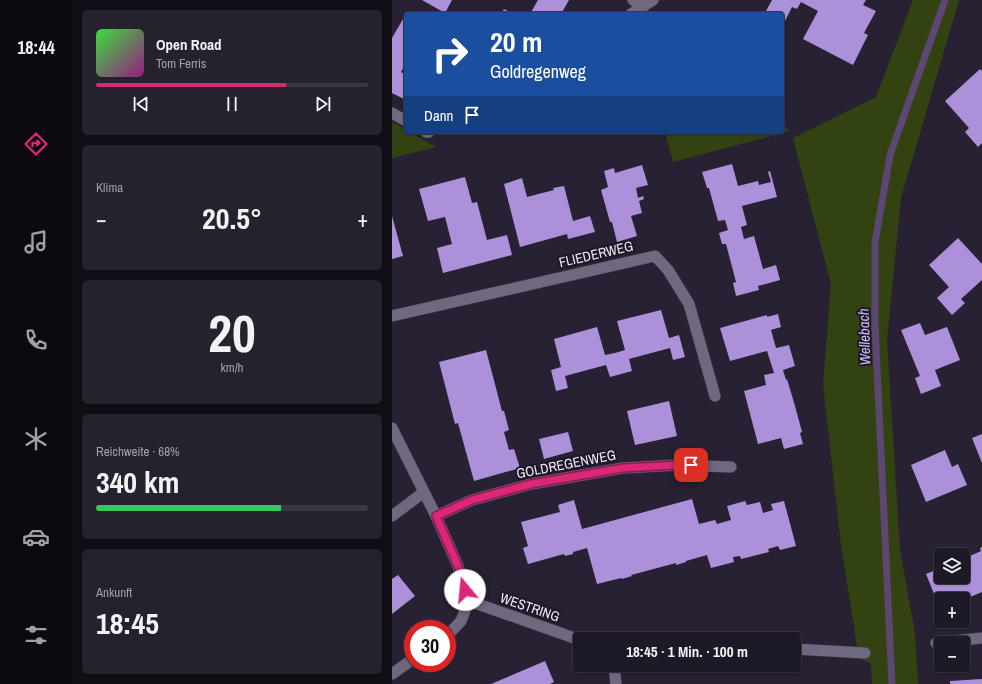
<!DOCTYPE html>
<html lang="de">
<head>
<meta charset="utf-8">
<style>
	:root { --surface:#1d1926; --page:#25222e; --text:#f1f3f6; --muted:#a0a0a7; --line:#3b3843; --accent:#db2777 }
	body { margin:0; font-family:"Archivo Narrow",sans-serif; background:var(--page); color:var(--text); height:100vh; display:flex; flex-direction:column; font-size:15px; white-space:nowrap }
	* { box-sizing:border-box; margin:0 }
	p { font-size:13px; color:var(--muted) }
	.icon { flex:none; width:22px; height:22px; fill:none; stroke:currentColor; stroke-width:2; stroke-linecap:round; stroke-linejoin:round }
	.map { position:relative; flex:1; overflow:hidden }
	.drawer { display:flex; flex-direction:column; gap:10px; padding:10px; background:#100e15; width:320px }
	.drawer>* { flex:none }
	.top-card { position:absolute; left:12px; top:12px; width:380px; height:122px; border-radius:4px; box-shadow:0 1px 3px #0004,0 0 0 1px var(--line); background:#1a4fa0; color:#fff; overflow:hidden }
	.controls { position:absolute; left:542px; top:548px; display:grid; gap:8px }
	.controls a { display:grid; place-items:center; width:36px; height:36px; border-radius:4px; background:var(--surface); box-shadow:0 1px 3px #0004,0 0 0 1px var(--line); font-size:20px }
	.speed { position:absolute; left:12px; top:620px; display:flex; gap:8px; font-size:20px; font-weight:700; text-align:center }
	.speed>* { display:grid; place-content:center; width:52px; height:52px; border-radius:50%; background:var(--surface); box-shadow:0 1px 3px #0004,0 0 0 1px var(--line); line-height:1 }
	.speed .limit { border:6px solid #d22; background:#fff; color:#111 }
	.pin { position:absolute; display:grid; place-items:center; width:34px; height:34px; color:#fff; margin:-17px; border-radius:8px; box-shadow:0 2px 6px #0006 }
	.me { position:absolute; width:44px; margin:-22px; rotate:343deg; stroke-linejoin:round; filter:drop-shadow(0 0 3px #0008) }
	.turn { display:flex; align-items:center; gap:14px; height:84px; padding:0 20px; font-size:18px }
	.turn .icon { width:52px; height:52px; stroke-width:2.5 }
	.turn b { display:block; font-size:28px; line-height:34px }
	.then { display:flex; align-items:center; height:38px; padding:0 20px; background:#0003; gap:8px; font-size:15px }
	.big { font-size:30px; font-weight:700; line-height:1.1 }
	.drawer .card { flex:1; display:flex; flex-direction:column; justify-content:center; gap:6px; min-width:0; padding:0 14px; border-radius:6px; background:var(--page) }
	.drawer .dial { align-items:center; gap:0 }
	.dial b { font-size:52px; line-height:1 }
	.song { display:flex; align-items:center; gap:12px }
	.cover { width:48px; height:48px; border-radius:6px; background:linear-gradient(135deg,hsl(120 70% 55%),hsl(310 70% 35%)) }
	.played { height:4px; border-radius:2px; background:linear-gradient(90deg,var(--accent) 70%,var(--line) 70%) }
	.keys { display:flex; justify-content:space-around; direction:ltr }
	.heat { display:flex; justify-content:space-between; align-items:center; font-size:22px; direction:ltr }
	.charge { height:6px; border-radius:3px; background:linear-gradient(90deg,#34c759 68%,var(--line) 0) }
	.trip { position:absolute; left:181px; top:632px; width:228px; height:40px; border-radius:4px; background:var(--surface); box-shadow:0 1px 3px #0004,0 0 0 1px var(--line); font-weight:700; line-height:40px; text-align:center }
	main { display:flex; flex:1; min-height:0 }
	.menu { display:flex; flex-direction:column; width:72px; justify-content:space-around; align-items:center; background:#0c0a0f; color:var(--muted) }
	.menu .icon { width:28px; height:28px }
	.menu .selected { color:var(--accent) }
	.menu b { font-size:18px; color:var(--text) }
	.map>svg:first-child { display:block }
	.green { fill:#324311 }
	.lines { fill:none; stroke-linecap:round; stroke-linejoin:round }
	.stream { stroke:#5c4673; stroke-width:7 }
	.building { fill:#ac91da }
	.service-casing { stroke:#413b4b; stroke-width:12 }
	.minor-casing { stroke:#413b4b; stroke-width:12 }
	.service { stroke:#70687f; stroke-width:11 }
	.minor { stroke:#70687f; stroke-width:11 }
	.route-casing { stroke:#8e194d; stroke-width:10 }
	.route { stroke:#db2777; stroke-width:7 }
	.labels { text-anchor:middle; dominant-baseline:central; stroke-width:4; stroke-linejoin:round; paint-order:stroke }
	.street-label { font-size:14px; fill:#eee9f6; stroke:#1e1729 }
	.water-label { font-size:15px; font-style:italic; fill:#ccb8f2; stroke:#1e1729 }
</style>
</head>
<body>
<main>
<nav class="menu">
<b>18:44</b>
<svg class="icon selected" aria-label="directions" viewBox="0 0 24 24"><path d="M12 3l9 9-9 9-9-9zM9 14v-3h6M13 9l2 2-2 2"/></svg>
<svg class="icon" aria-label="music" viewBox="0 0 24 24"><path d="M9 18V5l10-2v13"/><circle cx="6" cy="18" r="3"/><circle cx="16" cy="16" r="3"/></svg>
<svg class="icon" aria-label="phone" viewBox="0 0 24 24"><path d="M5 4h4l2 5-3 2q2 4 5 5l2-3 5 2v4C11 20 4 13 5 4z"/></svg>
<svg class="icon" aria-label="climate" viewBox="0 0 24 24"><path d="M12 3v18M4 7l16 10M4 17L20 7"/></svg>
<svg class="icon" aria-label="car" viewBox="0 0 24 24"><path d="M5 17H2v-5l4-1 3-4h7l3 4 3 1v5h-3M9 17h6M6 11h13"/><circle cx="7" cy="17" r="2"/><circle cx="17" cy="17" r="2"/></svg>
<svg class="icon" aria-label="filters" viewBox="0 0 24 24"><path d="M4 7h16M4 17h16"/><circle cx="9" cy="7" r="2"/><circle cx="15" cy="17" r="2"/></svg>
</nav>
<section class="drawer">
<div class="card">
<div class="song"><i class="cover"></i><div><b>Open Road</b><p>Tom Ferris</p></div></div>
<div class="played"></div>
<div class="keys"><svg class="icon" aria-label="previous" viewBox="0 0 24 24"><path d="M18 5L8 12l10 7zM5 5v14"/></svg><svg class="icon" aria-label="pause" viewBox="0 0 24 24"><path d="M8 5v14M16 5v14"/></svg><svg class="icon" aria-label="next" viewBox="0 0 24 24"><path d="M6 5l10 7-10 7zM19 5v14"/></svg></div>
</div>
<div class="card"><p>Klima</p>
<div class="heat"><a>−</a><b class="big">20.5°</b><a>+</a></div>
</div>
<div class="card dial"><b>20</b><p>km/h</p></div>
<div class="card"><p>Reichweite · 68%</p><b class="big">340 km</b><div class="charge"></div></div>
<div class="card"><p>Ankunft</p><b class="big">18:45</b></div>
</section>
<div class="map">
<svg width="590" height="684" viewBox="0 0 590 684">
	<rect width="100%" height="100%" fill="#272133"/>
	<path class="green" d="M521,0H567L509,198L495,340L508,550L523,633L526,684H480L479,663L467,659L449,545L431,384L439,284L401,138L484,97Z
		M0,122L14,130V132H17L44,147L0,158Z
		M390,125L398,131L281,162L273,132H390Z"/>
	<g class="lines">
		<path class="stream" d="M500,684L483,326V243L498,155L553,0"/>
	</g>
	<path class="building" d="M30,0H60L53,13Z
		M146,0H177L169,14H138Z
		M380,0H474L471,5L484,11L472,33L476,35L461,65L411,39L426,11L409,2L405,9L400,7L393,21L390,20V14H379L374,11Z
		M112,9L121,14H109Z
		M11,19L14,21V63L9,72L14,75V100L0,93V38Z
		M588,69L590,71V143L586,147L573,132L577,128L553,101Z
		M340,164L346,186L366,181L367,185L379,182L376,172L378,171L385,197L350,206L355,225L349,227L352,239L362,236L371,269L384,265L388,280L366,286L367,290L344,296L341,283L344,282L334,244H330L327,233L336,230L333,220L326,221L317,188H315L310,172Z
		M250,165L256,185L244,188L246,198L251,196L252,199L247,201L250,213L239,216L245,236L225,242L220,222H218L209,190L216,187L212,171L222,168L223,173Z
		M73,177L80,203L85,202L95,240L115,235L120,255L51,273L45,248L60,244L53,217L36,221L27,189Z
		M130,178L135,197L162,190L161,188L172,186L181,221L198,216L203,232L176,239L175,234L128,247L112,184Z
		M0,216L11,256L0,259Z
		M566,238L590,264V280L569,299L573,303L560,315L545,298L557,287L537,265Z
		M269,310L277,338L287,335L293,357L281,360L278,348L237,359L240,371L218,377L214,365L173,376L176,388L164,391L159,370L169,367L162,339L205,327L213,355L223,353L233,350L225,321Z
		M386,314L389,327L379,330L384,348L397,345L403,366L391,370L394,380L395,379L403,406L410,432L408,433L411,444L392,449L389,438L366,444L352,391L374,385L372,375L382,373L375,351L338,361L328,328L375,315V317Z
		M528,323L533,335L555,327L568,360L543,370L549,386L529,394L523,378L528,376L509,330Z
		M94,350L110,411H112L117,430L112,432L117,450L122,449L128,468L82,481L66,423L63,424L47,362Z
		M277,401L285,436L243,445L235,411Z
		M176,432L181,451L152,459L147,439Z
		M590,434V463L580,438Z
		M553,450L560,467L566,464L575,485L534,502L519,465Z
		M300,499L307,524L323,520L325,524L339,520L335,506L353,501L355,505L368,502L371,513L381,510L379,504L392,501L404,546L388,550L386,546L376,549L377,552L349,559L348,556L341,557L342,562L319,568L315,555L294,561V562L284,565V563L239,575L240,576L230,579L229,578L205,584L195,548L181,552V554L173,556L172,554L136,564L131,548L136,546L129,522L168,512L166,505L182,500L190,529Z
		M590,547V592L571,600L549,599V611L534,574L549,568V577H571V559L589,551L588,548Z
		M6,575L23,596L0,614V579Z
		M153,661L162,682L158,684H99Z
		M590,679V684H558V681Z"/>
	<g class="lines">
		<defs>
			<path id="service" d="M241,0L251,7
				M0,516L32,492
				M44,516L80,500L139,484L231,468L286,465L339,467"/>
			<path id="minor" d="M239,14L261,0
				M0,113L14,121
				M34,132H37
				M0,316L263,256L276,270L297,304L323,396
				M0,428L44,516L66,566L77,601
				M77,601L188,640
				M55,636L69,621L77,601
				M231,639H234
				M544,643L590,638
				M402,649L473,653
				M222,665L224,684
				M0,674L21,659"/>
		</defs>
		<use href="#service" class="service-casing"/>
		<use href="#minor" class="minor-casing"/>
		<use href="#service" class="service"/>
		<use href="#minor" class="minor"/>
	</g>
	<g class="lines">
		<defs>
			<path id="route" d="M73,590L66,566L44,516L80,500L139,484L231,468L286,465H299"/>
		</defs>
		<use href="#route" class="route-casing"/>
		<use href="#route" class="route"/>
	</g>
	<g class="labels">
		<g class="street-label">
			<text transform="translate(204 254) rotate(-13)">FLIEDERWEG</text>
			<text transform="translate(174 464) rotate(-11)">GOLDREGENWEG</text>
			<text transform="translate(138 607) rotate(19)">WESTRING</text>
		</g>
		<g class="water-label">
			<text transform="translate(472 337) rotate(-92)">Wellebach</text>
		</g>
	</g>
</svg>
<div class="controls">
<a><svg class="icon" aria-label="layers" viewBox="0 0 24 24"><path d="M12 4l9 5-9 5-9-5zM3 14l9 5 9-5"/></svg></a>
<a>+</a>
<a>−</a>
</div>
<div class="speed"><div class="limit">30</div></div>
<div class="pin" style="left:299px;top:465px;background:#d93025"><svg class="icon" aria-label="arrive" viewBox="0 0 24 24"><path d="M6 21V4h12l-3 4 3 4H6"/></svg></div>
<svg class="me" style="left:73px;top:590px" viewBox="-20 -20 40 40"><circle r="19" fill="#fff"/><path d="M0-13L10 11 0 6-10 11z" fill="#db2777"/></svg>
<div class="trip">18:45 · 1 Min. · 100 m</div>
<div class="top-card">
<div class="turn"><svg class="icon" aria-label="right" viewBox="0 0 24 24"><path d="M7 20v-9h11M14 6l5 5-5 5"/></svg><div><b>20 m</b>Goldregenweg</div></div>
<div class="then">Dann<svg class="icon" aria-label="arrive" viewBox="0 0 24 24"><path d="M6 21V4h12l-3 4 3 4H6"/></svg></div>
</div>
</div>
</main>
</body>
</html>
